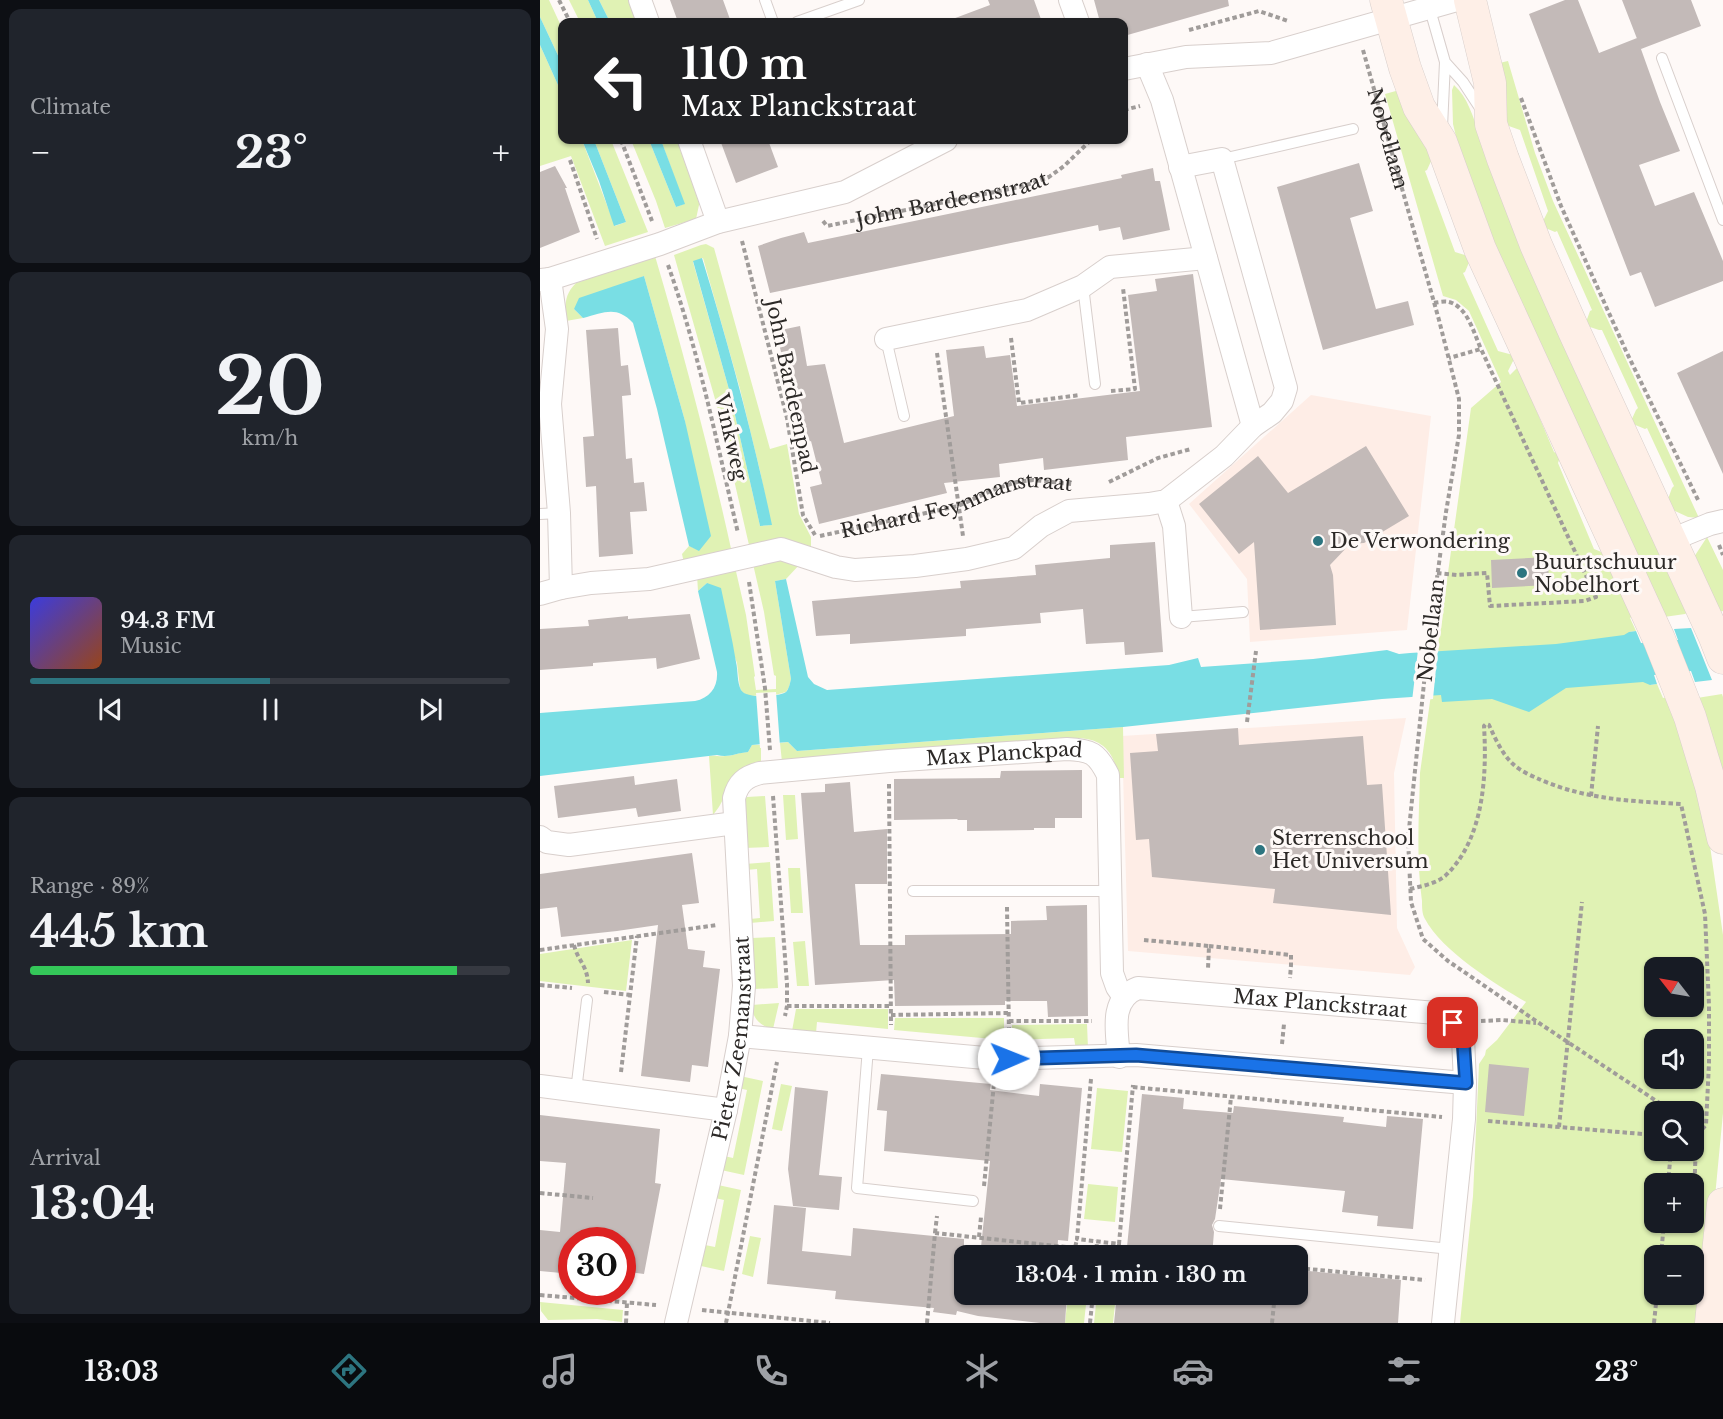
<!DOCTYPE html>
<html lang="en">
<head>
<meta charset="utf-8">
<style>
	:root { --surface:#171b24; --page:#20242c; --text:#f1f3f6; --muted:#9ea1a6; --line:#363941; --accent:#2d7580 }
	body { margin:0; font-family:"Libre Baskerville",serif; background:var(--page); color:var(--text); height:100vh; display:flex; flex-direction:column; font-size:22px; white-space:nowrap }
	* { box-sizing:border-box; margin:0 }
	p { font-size:20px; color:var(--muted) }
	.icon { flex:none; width:33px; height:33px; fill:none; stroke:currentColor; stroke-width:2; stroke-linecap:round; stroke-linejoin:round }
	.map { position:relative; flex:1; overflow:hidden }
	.sheet { display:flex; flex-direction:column; gap:9px; padding:9px; background:#0d0f14; width:540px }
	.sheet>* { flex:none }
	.banner { position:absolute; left:18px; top:18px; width:570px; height:126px; border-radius:12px; box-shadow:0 2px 4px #0004; background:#202124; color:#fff; overflow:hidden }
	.needle { width:39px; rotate:301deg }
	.tools { position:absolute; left:1104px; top:957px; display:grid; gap:12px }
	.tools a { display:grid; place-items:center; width:60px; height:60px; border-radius:12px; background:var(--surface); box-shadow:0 2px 4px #0004; font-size:30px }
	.speed { position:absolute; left:18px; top:1227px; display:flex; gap:12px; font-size:30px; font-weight:700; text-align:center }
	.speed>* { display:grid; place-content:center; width:78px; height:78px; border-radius:50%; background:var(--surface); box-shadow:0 2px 4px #0004; line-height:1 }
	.speed .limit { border:9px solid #d22; background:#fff; color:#111 }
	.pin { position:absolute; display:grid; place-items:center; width:51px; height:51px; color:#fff; margin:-26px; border-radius:12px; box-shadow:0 3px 9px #0006 }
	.me { position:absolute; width:66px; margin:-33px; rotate:89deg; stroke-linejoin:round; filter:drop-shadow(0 0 4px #0008) }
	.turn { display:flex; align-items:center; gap:21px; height:126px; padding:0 24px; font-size:27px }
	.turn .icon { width:78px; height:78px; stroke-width:2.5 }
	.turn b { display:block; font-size:42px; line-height:51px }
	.big { font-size:45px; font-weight:700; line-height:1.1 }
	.sheet .card { flex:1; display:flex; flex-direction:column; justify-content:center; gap:9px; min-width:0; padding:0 21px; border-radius:12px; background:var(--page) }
	.sheet .dial { align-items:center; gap:0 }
	.dial b { font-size:78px; line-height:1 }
	.song { display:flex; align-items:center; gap:18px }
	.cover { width:72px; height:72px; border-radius:9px; background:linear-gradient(135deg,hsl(240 70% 55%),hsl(20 70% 35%)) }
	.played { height:6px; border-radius:3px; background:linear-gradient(90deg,var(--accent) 50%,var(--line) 50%) }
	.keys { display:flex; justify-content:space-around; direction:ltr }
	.heat { display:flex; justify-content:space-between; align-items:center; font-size:33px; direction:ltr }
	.charge { height:9px; border-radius:4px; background:linear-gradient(90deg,#34c759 89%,var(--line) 0) }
	.trip { position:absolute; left:414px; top:1245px; width:354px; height:60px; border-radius:12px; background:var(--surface); box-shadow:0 2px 4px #0004; font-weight:700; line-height:60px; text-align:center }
	.tab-bar { display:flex; height:96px; justify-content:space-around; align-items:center; background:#090b0e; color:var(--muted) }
	.tab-bar .icon { width:42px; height:42px }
	.tab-bar .on { color:var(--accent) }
	.tab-bar b { font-size:27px; color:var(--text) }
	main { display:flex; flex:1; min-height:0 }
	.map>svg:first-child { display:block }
	.built { fill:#feede6 }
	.green { fill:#e0f2b4; fill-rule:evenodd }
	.water { fill:#79dee4 }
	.pier { fill:#fef9f7 }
	.building { fill:#c3bab8 }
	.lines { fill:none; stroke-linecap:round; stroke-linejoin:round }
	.lane-casing { stroke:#d8cfcc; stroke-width:12 }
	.street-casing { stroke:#d8cfcc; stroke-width:24 }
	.secondary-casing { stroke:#d8cfcc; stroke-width:33 }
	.path { stroke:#a09c9a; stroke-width:4; stroke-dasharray:4.5 3; stroke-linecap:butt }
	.lane { stroke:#fff; stroke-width:10 }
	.street { stroke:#fff; stroke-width:22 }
	.secondary { stroke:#feefe7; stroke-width:32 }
	.route-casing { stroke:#114b97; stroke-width:15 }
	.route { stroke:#1a73e8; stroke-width:10 }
	.poi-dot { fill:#2d7580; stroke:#fef9f7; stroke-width:2 }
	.labels { text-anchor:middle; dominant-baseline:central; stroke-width:6; stroke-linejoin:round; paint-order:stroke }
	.street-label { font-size:20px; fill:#2c2927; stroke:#fef9f7 }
	.poi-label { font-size:20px; fill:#2c2927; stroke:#fef9f7; text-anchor:start }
</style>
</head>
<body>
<main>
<section class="sheet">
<div class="card"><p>Climate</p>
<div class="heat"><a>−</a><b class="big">23°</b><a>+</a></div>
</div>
<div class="card dial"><b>20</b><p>km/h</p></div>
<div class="card">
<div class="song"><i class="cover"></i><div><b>94.3 FM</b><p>Music</p></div></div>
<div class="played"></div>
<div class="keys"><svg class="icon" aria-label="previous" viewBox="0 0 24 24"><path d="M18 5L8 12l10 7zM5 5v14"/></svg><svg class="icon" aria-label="pause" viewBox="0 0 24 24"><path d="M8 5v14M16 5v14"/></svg><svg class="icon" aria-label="next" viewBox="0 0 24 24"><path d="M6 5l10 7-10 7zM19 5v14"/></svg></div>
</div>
<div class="card"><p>Range · 89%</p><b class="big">445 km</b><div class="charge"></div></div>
<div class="card"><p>Arrival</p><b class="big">13:04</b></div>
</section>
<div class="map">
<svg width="1183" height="1323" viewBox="0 0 1183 1323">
	<rect width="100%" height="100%" fill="#fef9f7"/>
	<path class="built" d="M771,395L891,416L867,630L710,642L707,579L649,504Z
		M866,718L854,773L857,928L875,967L870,975L588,951L582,736Z"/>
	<path class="green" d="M0,0H9L22,28V64L0,17Z
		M29,0H48L58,22H40Z
		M59,0H92L100,22H70Z
		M0,45L22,94V140H42L75,226L86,222L54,140H71L108,232L65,246L31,156L0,166Z
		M968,61L995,153L1013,201L1159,518L1148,517L1135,511L1133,512L1128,499L1132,488L1134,486L1107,428L1105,429L1093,424L1091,421L1096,410L1098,408L1062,330H1059L1047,326L1046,322L1050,311L1052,310L1017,231L1015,232L1003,227L1002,223L1008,211L980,130L966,125L955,64Z
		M914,85C928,97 933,118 940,135L1148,612L1145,614L1124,617L959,257L919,149L913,124L912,90Z
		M863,89L892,159L887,170L885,171L915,252L928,256L930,260L925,272L923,273L958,351L973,355L974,359L968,371L970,375L978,367L1014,452L1018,454L1020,457L1018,463L1054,549L1064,553L1093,616L1090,618L1096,631L1089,632L1111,685L1117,684L1123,698L1128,697L1162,807L1169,839L1183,935V1113L1163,1323H920L933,1196L939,1064L945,1055L946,1050L957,1040L986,1002C955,984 902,951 885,919C882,914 882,907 882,901C876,859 879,816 880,773L931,408L961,382L929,311L916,300L903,296L845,94ZM1114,968H1154V1006H1114ZM1114,1040H1154V1078H1114ZM1114,1112H1154V1150H1114ZM1114,1184H1154V1222H1114ZM1114,1256H1154V1294H1114Z
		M91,140H109L136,207L144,204L121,140H143L162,191L156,219L125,228L116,201Z
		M166,244L174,248L230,449L247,444L259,514L271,537V549L209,545L177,406L134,255L161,245ZM163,258L200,389L220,471L231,525L220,526L190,393L153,262Z
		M115,256C144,354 170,453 192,553L144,563L142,554L149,546L159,550L145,421L104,276L34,309L43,318L26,321C25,305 24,295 36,283Z
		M1167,537L1183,570V611L1179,612L1154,557Z
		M240,558L261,563L246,579L235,581L251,679L249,687L246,692L235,695L209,696L202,692L200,688L197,663L167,583L158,591L157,575L195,567L206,615L215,676L214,677L216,690L236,689V676L234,675L224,612L213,564Z
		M1182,694L1183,697V780L1157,698Z
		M583,727L584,778H578C575,752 562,738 536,738L535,741L242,762L240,743L248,742L257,751Z
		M212,745H221V766C173,774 197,788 173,815L169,756C175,755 180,757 185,756C193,756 200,752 208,752Z
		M243,795H255L258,839L246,840Z
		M225,796L229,847L204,848V799L207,797Z
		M230,862L234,921L210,923V919L220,918L217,869L206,870L205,864Z
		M248,868H260L263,913H251Z
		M235,937L238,988L214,989L211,938Z
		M92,940L86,991L0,981V954Z
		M265,941L269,986H257L253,942Z
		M239,1003L233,1029C220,1026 212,1018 212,1005Z
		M256,1009H348V1029L277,1022L276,1033L252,1031Z
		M355,1018H464V1040L354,1030Z
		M547,1024L548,1048L536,1050L534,1038L472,1040V1025Z
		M200,1076L223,1081L204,1175L181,1170L184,1156L193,1158L207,1090L198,1088Z
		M241,1084L252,1086L242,1131L232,1129Z
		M557,1088L588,1091L582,1152L551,1149Z
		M548,1184L578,1187L575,1222L544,1219Z
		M178,1185L201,1190L184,1271L161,1266L165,1245L175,1247L184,1200L175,1198Z
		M210,1236L221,1238L213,1277L202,1274Z
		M528,1295H547L544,1323H525Z
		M557,1295H576L573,1323H554Z
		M0,1302L83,1310L82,1322L57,1319L8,1320L1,1311Z"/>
	<path class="water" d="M48,0H59L70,22H58Z
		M0,17L22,64V94L0,45Z
		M42,140H54L86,222L74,226L59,181Z
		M109,140H121L145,204L136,207Z
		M162,258C189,346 213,435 232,525L220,526L190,393L153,261Z
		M104,276L145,421L171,536L159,551L149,546L117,409L93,323C76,305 64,313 43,318L34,309L39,298Z
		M246,579L268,677L274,684L287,690L629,665L658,658L661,667L773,659L847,650L859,654L870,653L1016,644L1084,635L1089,632L1096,631L1101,643L1138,640L1134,629L1151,628L1172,680L1155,682L1151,671L1114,675L1117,684L1110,685L1103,682L1026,688L989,712L952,699L902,702L901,695L842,699L583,727L257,751L248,742L212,745L208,752C196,753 189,758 177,755L0,776V713L155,701C170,698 178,687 177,672L158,591L167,583L181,588C186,612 192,637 196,662C198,670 197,683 201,690C206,699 238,697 246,692C249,689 250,683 251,679L235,581Z"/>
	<path class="pier" d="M898,648L893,699L872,701L878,650Z
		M236,692L240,746L220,748L216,693Z"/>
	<path class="building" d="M130,0H183L191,22H138Z
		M448,0H494L502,22H411L410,20L450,5Z
		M554,0H688L689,6L584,36V22H560Z
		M1025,0H1038L1059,53L1097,38L1120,102L1140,151L1099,165L1115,206L1154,192L1183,261V281L1115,307L1101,272L1090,276L989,14Z
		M1082,0H1151L1161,26L1101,49Z
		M180,140H228L238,167L196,183Z
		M819,163L833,211L810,218L836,309L868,301L874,325L783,350L737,187Z
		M15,166L27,188H25L40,232L0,248V172Z
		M613,168L615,181H620L630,230L583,240L580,227L559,231L558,225L230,293L218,246L241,238L264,232L268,243L582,178L581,175Z
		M653,274L672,427L586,437L588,460L504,470L503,458L459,464L460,477L404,483L407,493L279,524L270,487L282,484L271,441L263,444L236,331L260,326L267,366L285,364L304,443L414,416L406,350L444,346L446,358L470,355L477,406L600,391L588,295L617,291L615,279Z
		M78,328L81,366L88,365L91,395L82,396L86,459L92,458L94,483L104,482L107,511L90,512L93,554L59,557L56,486L46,487L43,437L54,436L46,330Z
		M1183,351V474L1137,373Z
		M826,446L869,516L824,543L810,544L790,565L793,575L796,625L720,630L714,542L699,554L659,504L718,456L748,493Z
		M615,542L623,652L585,655L584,642L546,644L543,609L500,613L501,623L426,629V636L310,644V634L276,636L272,601L421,588L420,581L496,575L495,565L570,558V545Z
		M1008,557L1009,585L952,588L951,560Z
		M150,614L160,659L117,669L116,658L53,663V666L0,670V629L49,626L48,620L88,616V619Z
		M698,728L699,745L823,736L827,785L842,784L851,915L733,903L735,889L612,877L609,839L596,840L590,753L618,751L616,734Z
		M542,770V818H515V828H494V830L427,831V820H417L418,819L354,820V779L460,778L461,771Z
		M94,776L95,785L137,779L141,811L98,817L96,808L18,818L14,786Z
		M310,782L314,832L347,829V884H315L320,945H365V935L471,934V921L507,920L506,906L547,905L548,1016L508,1017L507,1001H465V1005L355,1006L354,980L275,985L261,793L285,792V784Z
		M152,853L159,903L142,905L148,949L165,951L163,967L180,969L168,1067L152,1065L150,1082L101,1076L118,925L77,931L21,937L17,907L0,909V874Z
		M949,1064L989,1068L984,1116L945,1112Z
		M341,1074L451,1084L450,1090L499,1096L500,1084L542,1088L528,1241L518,1240L517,1255L441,1247L450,1161L344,1151L347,1111L337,1110Z
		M255,1087L288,1091L279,1175L302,1177L299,1210L253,1206L248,1169Z
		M602,1094L644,1098L643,1109L693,1113L694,1106L804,1117L803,1122L846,1127L847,1116L883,1119L873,1229L837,1226L838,1216L802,1212L805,1191L681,1179L675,1219L672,1225L674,1232L672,1256H591L592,1247H587Z
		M0,1115L120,1129L115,1183L121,1184L104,1274L82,1271V1240H32V1274L0,1271V1230L20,1232L26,1163L0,1161Z
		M234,1205L266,1208L262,1251L311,1256L313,1228L424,1239V1294H527L525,1323H500L438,1316L417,1311L416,1315L393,1312L394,1308L295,1299L296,1291L227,1284Z
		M758,1270L861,1280L858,1323H574L577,1294H686L758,1303Z"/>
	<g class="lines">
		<defs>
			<path id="lane" d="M225,0L233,22
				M889,6L905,62L902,127
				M257,22L319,0
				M1122,58L1183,220
				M905,62L923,82L942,111
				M682,159L813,129
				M543,286L555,384
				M346,339L364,416
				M0,514L19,513
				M641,617L703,612
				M373,891H569
				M328,1048L317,1188L433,1201
				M36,1091L47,1000
				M679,1226L911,1249"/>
			<g id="street">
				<path d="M100,0L108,22"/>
				<path d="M530,0L538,22"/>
				<path d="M607,64L622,100L713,426"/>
				<path d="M584,69L646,57L731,53L917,0"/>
				<path d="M149,140L178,222"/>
				<path d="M10,279L17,329L10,404L19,513L21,588"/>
				<path d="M0,280L10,279L120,244L178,222L305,192L406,140"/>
				<path d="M346,339L487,310L543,286L570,267L666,258"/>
				<path d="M626,501L634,526L641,617"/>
				<path d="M1131,540L1170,524L1183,521"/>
				<path d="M0,594L21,588L51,583L109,579L241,549L296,567L315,570L375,566L427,559L474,548L501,526L529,511L609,504L626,501L684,456L713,426L732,413L742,401L746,388L682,159L640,167"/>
				<path d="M0,837L7,842L29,845L195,823"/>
				<path d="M200,1036L456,1059L596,1055L925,1083"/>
				<path id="s4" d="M579,1057C577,1032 569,999 598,988L896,1013L913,1023L923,1038L925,1083L924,1119L903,1323"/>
				<path d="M0,1086L186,1110"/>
				<path id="s5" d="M136,1323L186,1110L200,1036L204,986L194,798C198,783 205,777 220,773L349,761L527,749C551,750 557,753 568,775L572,973L577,987L584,997"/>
			</g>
			<path id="secondary" d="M846,0L865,68L879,107L901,142L940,249L1119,639L1150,717L1171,786L1183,838
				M930,0L950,83L951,124L963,159L996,245L1034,331L1174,635L1183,658
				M1171,1323L1183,1204"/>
		</defs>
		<use href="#lane" class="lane-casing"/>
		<use href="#street" class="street-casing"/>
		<use href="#secondary" class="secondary-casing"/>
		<g class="path">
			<path d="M19,0L30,22"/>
			<path d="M649,30L719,11L748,21"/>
			<path id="s1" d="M823,50L899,320L919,399V435L906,512L888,644L868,839L871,902L883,939L908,961L999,1023L1133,1112"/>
			<path d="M981,98L1021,206L1086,351L1159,502"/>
			<path d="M584,110L600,106"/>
			<path d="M81,140L112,221"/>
			<path d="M30,160L57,239"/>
			<path id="s2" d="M283,221L287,226L484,186L509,177L524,166L551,140"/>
			<path d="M202,241L247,418L263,515L275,535"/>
			<path d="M128,265C159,352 177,444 198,533"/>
			<path d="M894,303C899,302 905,301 909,302C928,307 934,334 941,349"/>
			<path d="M471,338L479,403L540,395"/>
			<path d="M397,353L423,536"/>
			<path d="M571,391L595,389L583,288"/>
			<path d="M569,482L618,458L651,449"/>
			<path id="s3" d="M280,536L418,506L455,489L477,482L493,480L532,484"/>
			<path d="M1179,545L1183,555"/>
			<path d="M897,573L917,575L947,573L950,606L1045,601L1056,597L941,349L909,358"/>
			<path d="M209,582L225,688L230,750"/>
			<path d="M707,722L716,651"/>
			<path d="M349,784L351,1025"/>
			<path d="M233,796L247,984V1006L245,1016"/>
			<path d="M1051,796L1058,726"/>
			<path d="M870,889C882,886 895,884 905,876C944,840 947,775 944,726L946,724L949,725C955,738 962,754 973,764C980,771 992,776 1001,780C1048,800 1092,801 1141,804L1165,914L1169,1005V1063L1166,1125L1154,1138"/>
			<path d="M467,907L469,1035"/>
			<path d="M604,940L669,946L668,969"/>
			<path d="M34,945C38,961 47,965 48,983"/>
			<path d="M669,946L751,955V965L750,978"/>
			<path d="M0,950L177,925"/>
			<path d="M0,985L32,988"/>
			<path d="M64,992L90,995"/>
			<path d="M247,1006H351"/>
			<path d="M351,1015L469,1013"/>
			<path d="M469,1021H552"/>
			<path d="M941,1021L962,1020L996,1023"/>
			<path d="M742,1044L744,1024"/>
			<path d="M81,1072L97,936"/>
			<path d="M551,1079L537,1239L579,1244L593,1085"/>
			<path d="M593,1087L902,1117"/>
			<path d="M948,1121L1114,1135"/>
			<path d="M1019,1127L1042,902"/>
			<path d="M1128,1184L1131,1150"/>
			<path d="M444,1186L454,1083"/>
			<path d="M0,1193L53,1198"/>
			<path d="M1154,1196L1156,1143L1154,1138"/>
			<path d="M680,1209L691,1097"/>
			<path d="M395,1233L397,1216"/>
			<path d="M439,1237L441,1217"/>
			<path d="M579,1244V1252L618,1256"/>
			<path d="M556,1256L557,1241"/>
			<path d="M1121,1256L1124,1222"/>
			<path d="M758,1268L885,1280"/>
			<path d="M0,1295L116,1305"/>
			<path d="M162,1310L290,1323"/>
			<path d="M86,1323L87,1303"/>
			<path d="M186,1323L237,1062"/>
			<path d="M387,1323L395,1233L535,1248L537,1239"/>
			<path d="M550,1323L553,1294"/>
			<path d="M732,1323L735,1294"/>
			<path d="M1114,1323L1117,1294"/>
		</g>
		<use href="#lane" class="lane"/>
		<use href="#street" class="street"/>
		<use href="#secondary" class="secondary"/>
	</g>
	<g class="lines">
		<defs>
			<path id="route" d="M469,1059L596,1055L926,1083L923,1038L913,1023"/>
		</defs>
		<use href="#route" class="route-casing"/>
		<use href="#route" class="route"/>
	</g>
	<g class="poi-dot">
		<circle cx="778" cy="541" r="6"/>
		<circle cx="982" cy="573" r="6"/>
		<circle cx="720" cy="850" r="6"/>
	</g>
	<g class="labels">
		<g class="street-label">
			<text stroke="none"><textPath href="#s1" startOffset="92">Nobellaan</textPath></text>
			<text stroke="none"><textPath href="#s2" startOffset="134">John Bardeenstraat</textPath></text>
			<text transform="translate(251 386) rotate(78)">John Bardeenpad</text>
			<text transform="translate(191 437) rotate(77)">Vinkweg</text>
			<text stroke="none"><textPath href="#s3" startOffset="141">Richard Feynmanstraat</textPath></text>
			<text transform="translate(891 630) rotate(-83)">Nobellaan</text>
			<text stroke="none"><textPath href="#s5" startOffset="816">Max Planckpad</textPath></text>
			<text stroke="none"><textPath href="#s4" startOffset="261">Max Planckstraat</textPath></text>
			<text stroke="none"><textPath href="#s5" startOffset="291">Pieter Zeemanstraat</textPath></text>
		</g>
		<g class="poi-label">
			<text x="790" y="541">De Verwondering</text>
			<text x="994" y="562">Buurtschuuur<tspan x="994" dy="23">Nobelhort</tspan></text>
			<text x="732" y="838">Sterrenschool<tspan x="732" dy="23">Het Universum</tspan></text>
		</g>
	</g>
</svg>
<div class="tools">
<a><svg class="needle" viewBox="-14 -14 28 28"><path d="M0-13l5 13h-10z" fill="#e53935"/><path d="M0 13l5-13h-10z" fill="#9ea1a6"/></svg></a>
<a><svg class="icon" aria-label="sound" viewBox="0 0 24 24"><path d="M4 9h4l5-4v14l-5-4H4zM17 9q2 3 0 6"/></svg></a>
<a><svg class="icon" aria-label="search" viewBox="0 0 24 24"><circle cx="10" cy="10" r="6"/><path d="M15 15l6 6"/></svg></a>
<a>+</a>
<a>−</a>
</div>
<div class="speed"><div class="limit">30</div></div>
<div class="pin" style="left:913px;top:1023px;background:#d93025"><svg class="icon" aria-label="arrive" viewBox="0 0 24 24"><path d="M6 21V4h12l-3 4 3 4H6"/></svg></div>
<svg class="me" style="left:469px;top:1059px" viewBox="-20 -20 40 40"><circle r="19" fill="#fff"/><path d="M0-13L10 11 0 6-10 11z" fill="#1a73e8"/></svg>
<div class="trip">13:04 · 1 min · 130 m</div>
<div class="banner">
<div class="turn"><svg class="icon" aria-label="left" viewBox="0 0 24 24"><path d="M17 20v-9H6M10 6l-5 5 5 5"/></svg><div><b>110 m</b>Max Planckstraat</div></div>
</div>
</div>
</main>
<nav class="tab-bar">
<b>13:03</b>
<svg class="icon on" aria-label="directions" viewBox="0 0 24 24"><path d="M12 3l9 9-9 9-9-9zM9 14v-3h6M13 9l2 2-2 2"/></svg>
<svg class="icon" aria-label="music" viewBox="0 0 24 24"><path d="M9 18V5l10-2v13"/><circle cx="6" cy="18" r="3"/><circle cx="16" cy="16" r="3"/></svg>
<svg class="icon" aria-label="phone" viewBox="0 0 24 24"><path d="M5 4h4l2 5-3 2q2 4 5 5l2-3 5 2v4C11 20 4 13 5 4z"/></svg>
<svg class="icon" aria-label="climate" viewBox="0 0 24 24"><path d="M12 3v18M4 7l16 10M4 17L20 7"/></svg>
<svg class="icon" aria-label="car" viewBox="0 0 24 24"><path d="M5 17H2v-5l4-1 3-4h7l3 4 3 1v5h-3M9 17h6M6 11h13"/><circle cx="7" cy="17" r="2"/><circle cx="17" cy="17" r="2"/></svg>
<svg class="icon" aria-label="filters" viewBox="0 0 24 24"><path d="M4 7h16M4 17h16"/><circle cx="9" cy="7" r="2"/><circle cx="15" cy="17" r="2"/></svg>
<b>23°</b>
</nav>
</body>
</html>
